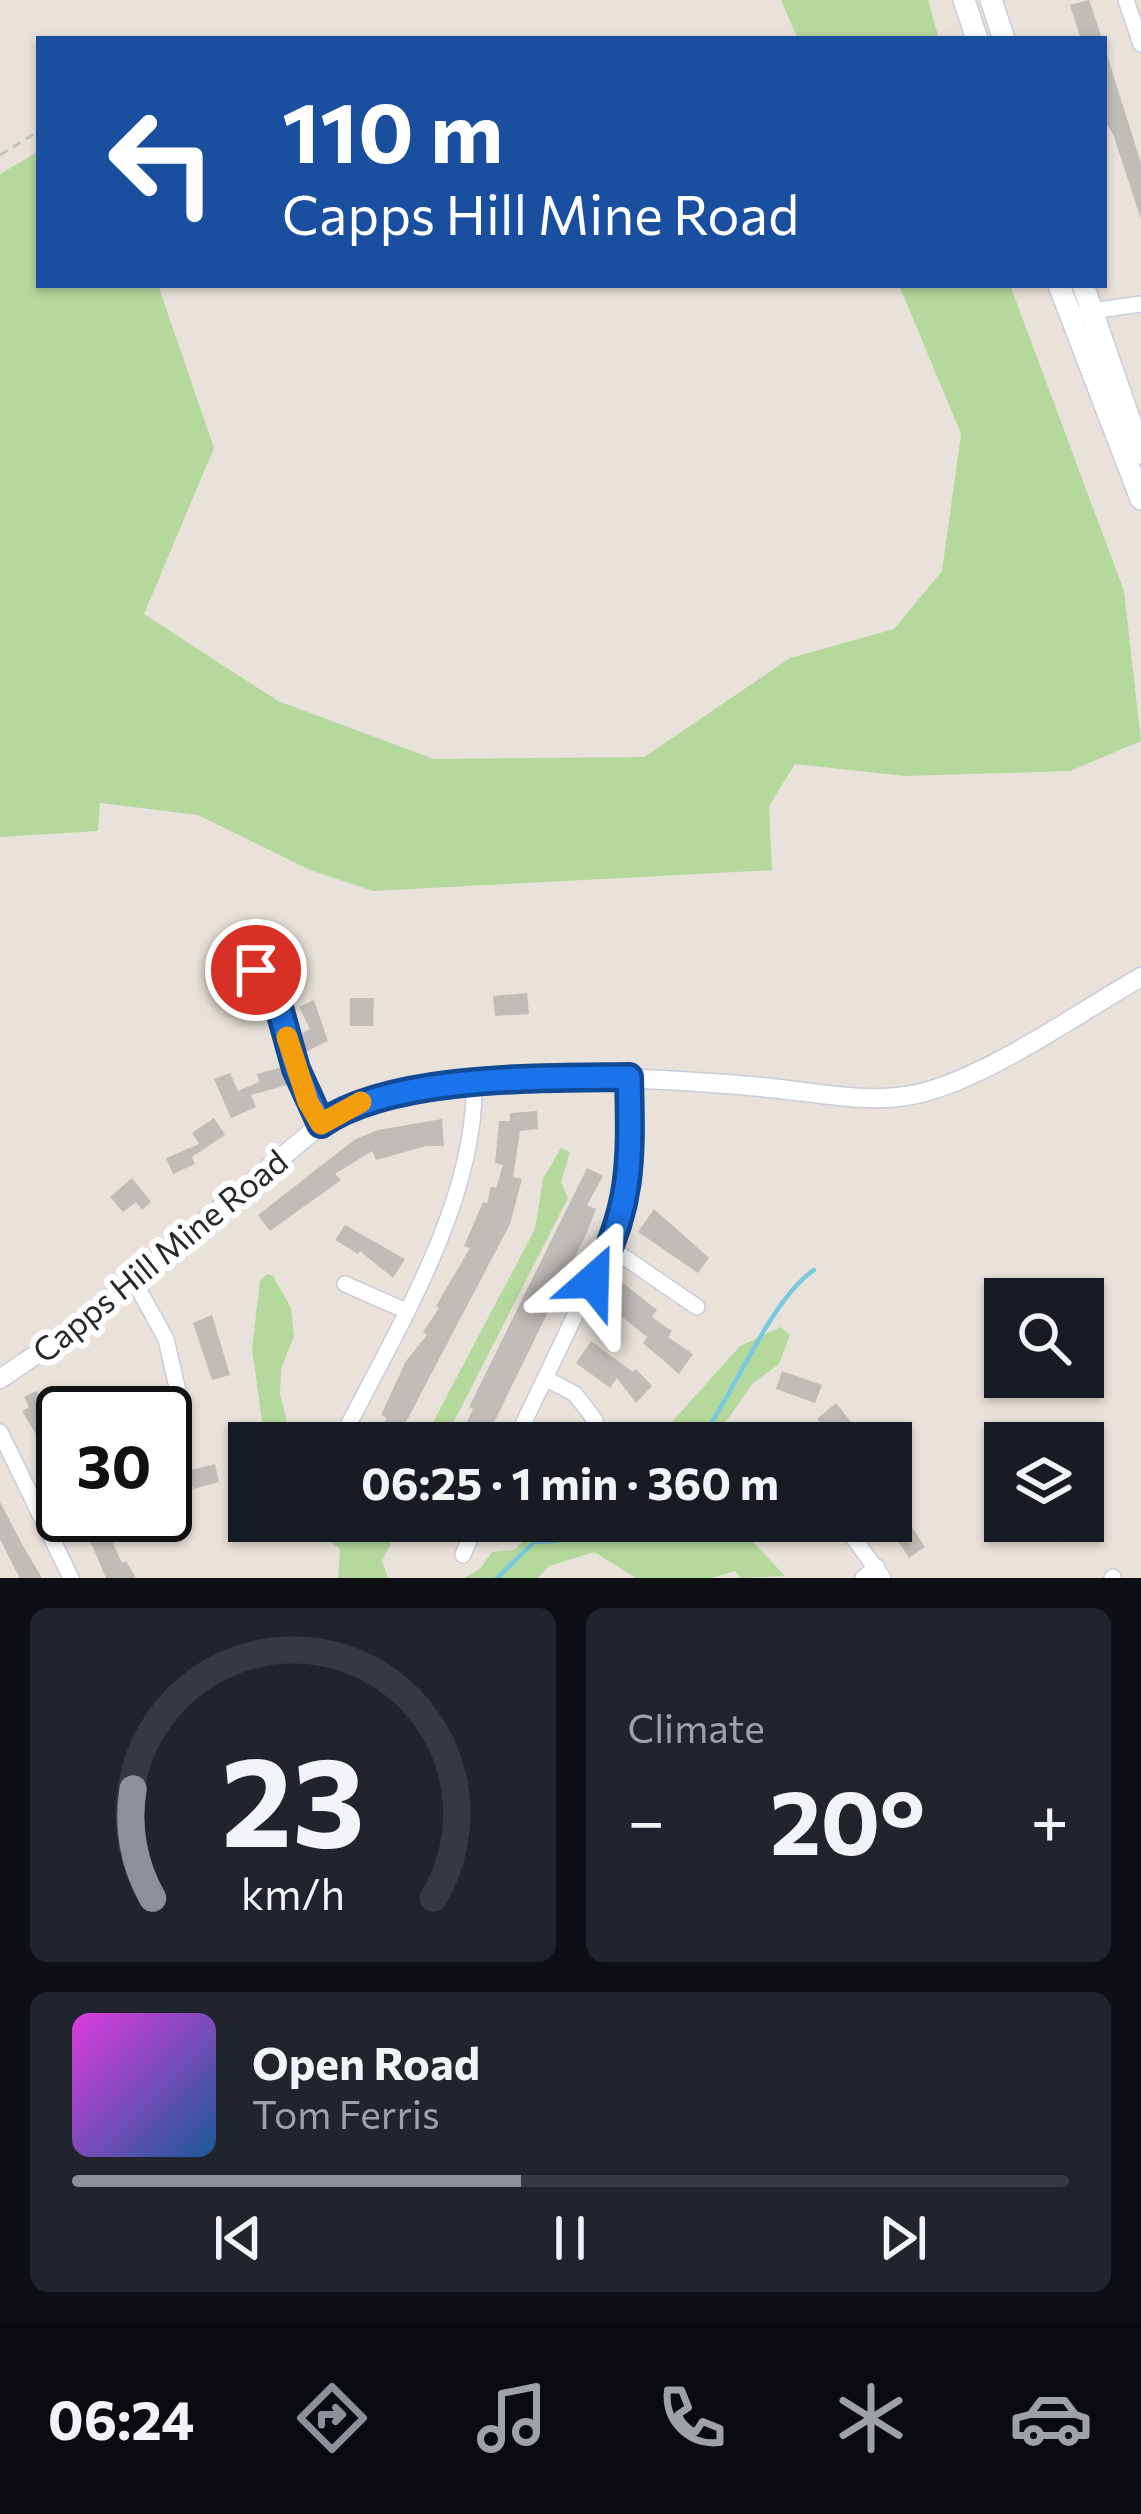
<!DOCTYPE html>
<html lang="en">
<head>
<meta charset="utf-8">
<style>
	:root { --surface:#171b24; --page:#20242c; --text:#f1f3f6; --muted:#9ea1a6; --line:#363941; --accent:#8c9099 }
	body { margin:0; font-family:Commissioner,sans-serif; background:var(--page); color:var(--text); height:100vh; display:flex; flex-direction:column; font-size:45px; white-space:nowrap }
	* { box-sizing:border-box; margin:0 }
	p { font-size:39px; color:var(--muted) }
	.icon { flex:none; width:66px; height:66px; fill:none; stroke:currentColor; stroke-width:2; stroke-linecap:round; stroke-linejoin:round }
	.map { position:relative; height:1578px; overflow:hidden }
	.drawer { display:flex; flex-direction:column; gap:30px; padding:30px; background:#0d0f14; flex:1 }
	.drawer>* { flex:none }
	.hud { position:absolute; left:36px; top:36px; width:1071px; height:252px; border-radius:0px; box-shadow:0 3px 9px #0004; background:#1a4fa0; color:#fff; overflow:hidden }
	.buttons { position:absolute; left:984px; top:1278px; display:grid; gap:24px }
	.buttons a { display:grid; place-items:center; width:120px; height:120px; border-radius:0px; background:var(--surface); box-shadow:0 3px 9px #0004; font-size:60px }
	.speed { position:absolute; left:36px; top:1386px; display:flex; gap:24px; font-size:60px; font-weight:700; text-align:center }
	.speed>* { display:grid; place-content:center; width:156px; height:156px; border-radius:50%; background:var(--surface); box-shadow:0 3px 9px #0004; line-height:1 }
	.speed .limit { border:6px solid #111; border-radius:18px; background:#fff; color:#111 }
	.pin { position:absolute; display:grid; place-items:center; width:102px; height:102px; color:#fff; margin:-51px; border:6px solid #fff; border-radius:50%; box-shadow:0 3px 12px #0007 }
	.me { position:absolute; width:132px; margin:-66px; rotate:25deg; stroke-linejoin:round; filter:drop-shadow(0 0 9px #0008) }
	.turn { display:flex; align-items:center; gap:42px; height:252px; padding:0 48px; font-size:54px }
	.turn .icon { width:156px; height:156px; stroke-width:2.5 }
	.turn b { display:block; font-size:84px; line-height:102px }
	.big { font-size:90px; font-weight:700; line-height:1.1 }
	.drawer .card { flex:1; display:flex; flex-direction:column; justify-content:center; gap:18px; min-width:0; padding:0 42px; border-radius:18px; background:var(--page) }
	.drawer .dial { align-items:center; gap:0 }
	.dial svg { height:312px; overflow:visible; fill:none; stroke:var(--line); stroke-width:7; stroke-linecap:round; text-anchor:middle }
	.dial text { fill:var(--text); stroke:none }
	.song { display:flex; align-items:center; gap:36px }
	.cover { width:144px; height:144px; border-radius:18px; background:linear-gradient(135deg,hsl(300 70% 55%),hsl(210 70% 35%)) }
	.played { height:12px; border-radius:6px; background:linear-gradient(90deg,var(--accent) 45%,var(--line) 45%) }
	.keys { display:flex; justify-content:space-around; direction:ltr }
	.heat { display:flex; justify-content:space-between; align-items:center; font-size:66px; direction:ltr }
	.drawer .tiles { flex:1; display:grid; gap:30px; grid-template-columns:1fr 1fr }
	.card:last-child { grid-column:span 2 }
	.trip { position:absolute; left:228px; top:1422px; width:684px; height:120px; border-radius:0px; background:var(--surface); box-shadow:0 3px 9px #0004; font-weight:700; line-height:120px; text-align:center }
	.tabs { display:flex; height:192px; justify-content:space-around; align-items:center; background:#090b0e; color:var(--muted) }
	.tabs .icon { width:84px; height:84px }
	.tabs .on { color:var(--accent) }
	.tabs b { font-size:54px; color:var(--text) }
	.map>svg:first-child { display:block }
	.green { fill:#b5d99d }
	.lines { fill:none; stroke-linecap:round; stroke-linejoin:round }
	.stream { stroke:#79cadf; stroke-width:4.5 }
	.building { fill:#c1bcb8 }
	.service-casing { stroke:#cacdd8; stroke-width:10 }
	.minor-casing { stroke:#cacdd8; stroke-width:18 }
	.tertiary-casing { stroke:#cacdd8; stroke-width:21 }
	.secondary-casing { stroke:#cacdd8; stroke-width:24 }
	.path { stroke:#c3c3c3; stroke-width:3; stroke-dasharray:9 6; stroke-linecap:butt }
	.service { stroke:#fff; stroke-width:8 }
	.minor { stroke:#fff; stroke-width:15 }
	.tertiary { stroke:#fff; stroke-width:18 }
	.secondary { stroke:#fff; stroke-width:21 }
	.route-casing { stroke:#114b97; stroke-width:30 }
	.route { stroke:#1a73e8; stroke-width:21 }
	.slow { stroke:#f59e0b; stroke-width:21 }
	.labels { text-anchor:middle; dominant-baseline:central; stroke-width:12; stroke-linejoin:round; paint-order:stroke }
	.street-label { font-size:33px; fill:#282828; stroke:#fff }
</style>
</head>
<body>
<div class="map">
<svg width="1141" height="1578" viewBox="0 0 1141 1578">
	<rect width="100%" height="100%" fill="#e9e2db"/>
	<path class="green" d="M781,0H928L939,39H798Z
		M39,151V285H158L214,448L144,614L278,701L434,759L644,757L790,658L894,629L942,571L961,434L899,285H1010L1124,591L1141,741L1070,771L905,776L795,764L769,806L772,870L373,891L310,870L198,815L100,803L98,831L0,837V174Z
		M561,1148L570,1152L561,1182L568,1198L443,1443H422L535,1229L543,1179Z
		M267,1274L273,1276L291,1308L294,1336L281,1369L280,1393L292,1443H265L252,1349L260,1281Z
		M781,1327L790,1335L779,1364L753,1383L711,1443H653L740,1346Z
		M249,1474V1521H402L382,1561L388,1578H338L340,1549L329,1540C293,1542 244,1548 228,1511L235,1492Z
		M543,1521H717L755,1544L785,1576L741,1578L735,1571L712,1578H636L594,1552L549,1566L538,1578H464L480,1569L492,1552L514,1550Z"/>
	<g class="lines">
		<path class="stream" d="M698,1443C734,1395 769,1301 814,1270
			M497,1578L534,1542L557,1541L595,1521"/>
	</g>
	<path class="building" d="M1089,0L1092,8L1102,39H1081L1077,27L1070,5Z
		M1107,55L1141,163V219L1113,134L1104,120Z
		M527,993L529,1014L495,1016L493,996Z
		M350,998H374L373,1026H350Z
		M314,1000L328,1041L303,1053L296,1036L310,1029L299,1007Z
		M282,1067L287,1085L251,1095L256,1107L231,1118L214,1079L230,1073L238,1091L259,1082L257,1074Z
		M537,1111L538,1129L520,1131L513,1177L522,1179L510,1224L395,1443H372L387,1418L381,1415L406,1361L427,1335L423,1332L439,1308L436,1306L470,1248L464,1246L483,1202L487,1203L491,1187L496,1188L503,1165L495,1163L499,1121H510V1113Z
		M214,1118L225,1135L192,1157L195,1164L173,1174L166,1158L199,1144L192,1133Z
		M442,1119L444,1146H426L376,1160L372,1151L335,1174L341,1180L270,1231L258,1215L354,1140L378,1130Z
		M587,1168L603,1176L587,1205L596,1209L587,1232L484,1443H457L473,1409L469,1407Z
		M132,1178L151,1202L142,1210L136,1202L123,1212L110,1197Z
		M654,1209L709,1258L698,1273L638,1232Z
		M345,1225L405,1259L393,1278L360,1251L358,1254L335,1240Z
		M623,1283L657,1310L652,1317L672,1331L668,1337L693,1354L679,1374L643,1343L647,1337L606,1304Z
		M212,1315L230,1375L212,1380L193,1323Z
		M591,1341L633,1372L636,1369L652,1386L636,1403L617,1378L610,1388L576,1363Z
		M782,1371L822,1385L815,1403L776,1389Z
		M36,1391L53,1412L46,1415L63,1448V1479L22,1411L29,1407L24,1397Z
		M836,1403L860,1433L866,1443H837L817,1419Z
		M215,1464L219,1482L193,1489L191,1482L165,1485V1467L178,1465L179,1473Z
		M891,1495L925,1547L909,1558L891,1530Z
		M0,1502L23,1546L42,1578H20L14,1567L0,1539Z
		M1095,1509L1102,1526L1063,1543L1056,1526L1083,1521V1514Z
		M79,1515H100L122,1563L126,1561L136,1578H106Z"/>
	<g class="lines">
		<defs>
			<path id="service" d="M225,967L266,973L272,982L296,1069L320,1123"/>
			<path id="minor" d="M1126,0L1141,44
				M1085,312L1141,304
				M611,1248L697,1307
				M133,1279L166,1339L182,1409
				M345,1284L404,1310
				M545,1378L575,1394L595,1420
				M0,1432L71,1578
				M339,1443C392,1338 476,1204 474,1085
				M514,1443L622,1217L631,1173L629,1077
				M841,1521L883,1578
				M463,1555L477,1521
				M863,1578L877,1567
				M1112,1578L1113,1577"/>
			<path id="tertiary" d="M0,1379L75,1328L323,1123C415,1062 651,1077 761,1087C807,1091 860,1103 906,1096C978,1085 1076,1014 1141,977"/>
			<path id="secondary" d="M964,0L977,39
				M991,0L1004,39
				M1059,285L1141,499
				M1083,285L1141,453"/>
		</defs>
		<use href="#service" class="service-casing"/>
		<use href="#minor" class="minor-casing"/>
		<use href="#tertiary" class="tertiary-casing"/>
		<use href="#secondary" class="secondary-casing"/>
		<path class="path" d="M0,155L39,131"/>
		<use href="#service" class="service"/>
		<use href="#minor" class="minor"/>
		<use href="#tertiary" class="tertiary"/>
		<use href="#secondary" class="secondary"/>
	</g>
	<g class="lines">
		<defs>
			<path id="route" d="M256,970L266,973L272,982L296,1069L321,1124C391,1075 543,1078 629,1077C631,1158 633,1208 593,1281"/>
		</defs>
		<use href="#route" class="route-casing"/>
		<use href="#route" class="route"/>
		<path class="slow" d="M287,1037L308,1102L321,1124L361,1102"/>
	</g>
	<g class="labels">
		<g class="street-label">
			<text transform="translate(159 1255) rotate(-39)">Capps Hill Mine Road</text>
		</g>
	</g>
</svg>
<div class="buttons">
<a><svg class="icon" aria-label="search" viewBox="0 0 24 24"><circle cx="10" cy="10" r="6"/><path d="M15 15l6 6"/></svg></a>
<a><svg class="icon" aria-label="layers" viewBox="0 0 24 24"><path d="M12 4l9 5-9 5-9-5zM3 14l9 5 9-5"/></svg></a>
</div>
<div class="speed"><div class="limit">30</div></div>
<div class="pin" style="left:256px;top:970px;background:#d93025"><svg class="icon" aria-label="arrive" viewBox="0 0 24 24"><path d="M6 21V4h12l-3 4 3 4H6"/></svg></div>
<svg class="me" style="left:593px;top:1281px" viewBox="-20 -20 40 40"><path d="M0-17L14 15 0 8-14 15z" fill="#1a73e8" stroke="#fff" stroke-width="4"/></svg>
<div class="trip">06:25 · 1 min · 360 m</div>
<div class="hud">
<div class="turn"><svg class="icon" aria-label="left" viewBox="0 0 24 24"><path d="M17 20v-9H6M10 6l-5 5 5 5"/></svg><div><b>110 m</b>Capps Hill Mine Road</div></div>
</div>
</div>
<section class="drawer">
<div class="tiles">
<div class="card dial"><svg viewBox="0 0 100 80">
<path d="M14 69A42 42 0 1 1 86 69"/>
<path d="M14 69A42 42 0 0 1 9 41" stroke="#8c9099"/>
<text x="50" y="56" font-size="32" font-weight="700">23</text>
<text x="50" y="72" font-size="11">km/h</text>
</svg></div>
<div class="card"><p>Climate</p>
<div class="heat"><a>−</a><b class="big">20°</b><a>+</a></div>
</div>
<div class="card">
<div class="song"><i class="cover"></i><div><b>Open Road</b><p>Tom Ferris</p></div></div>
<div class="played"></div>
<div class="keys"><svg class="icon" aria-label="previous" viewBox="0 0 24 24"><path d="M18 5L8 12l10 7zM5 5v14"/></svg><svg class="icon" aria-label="pause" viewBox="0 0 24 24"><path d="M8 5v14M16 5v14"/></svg><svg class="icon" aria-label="next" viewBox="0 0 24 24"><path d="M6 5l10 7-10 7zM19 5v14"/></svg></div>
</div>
</div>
</section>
<nav class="tabs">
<b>06:24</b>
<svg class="icon on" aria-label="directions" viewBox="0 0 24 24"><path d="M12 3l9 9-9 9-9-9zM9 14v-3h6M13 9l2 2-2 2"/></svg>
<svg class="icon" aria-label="music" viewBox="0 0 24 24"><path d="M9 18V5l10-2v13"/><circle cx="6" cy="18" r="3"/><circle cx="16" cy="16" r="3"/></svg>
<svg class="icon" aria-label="phone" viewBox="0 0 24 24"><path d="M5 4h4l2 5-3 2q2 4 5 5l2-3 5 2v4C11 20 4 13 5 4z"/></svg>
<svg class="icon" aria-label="climate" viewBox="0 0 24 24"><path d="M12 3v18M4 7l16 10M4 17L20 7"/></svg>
<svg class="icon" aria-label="car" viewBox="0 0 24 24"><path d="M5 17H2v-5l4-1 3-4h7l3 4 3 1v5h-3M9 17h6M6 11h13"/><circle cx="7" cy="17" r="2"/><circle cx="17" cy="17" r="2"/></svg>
</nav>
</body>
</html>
